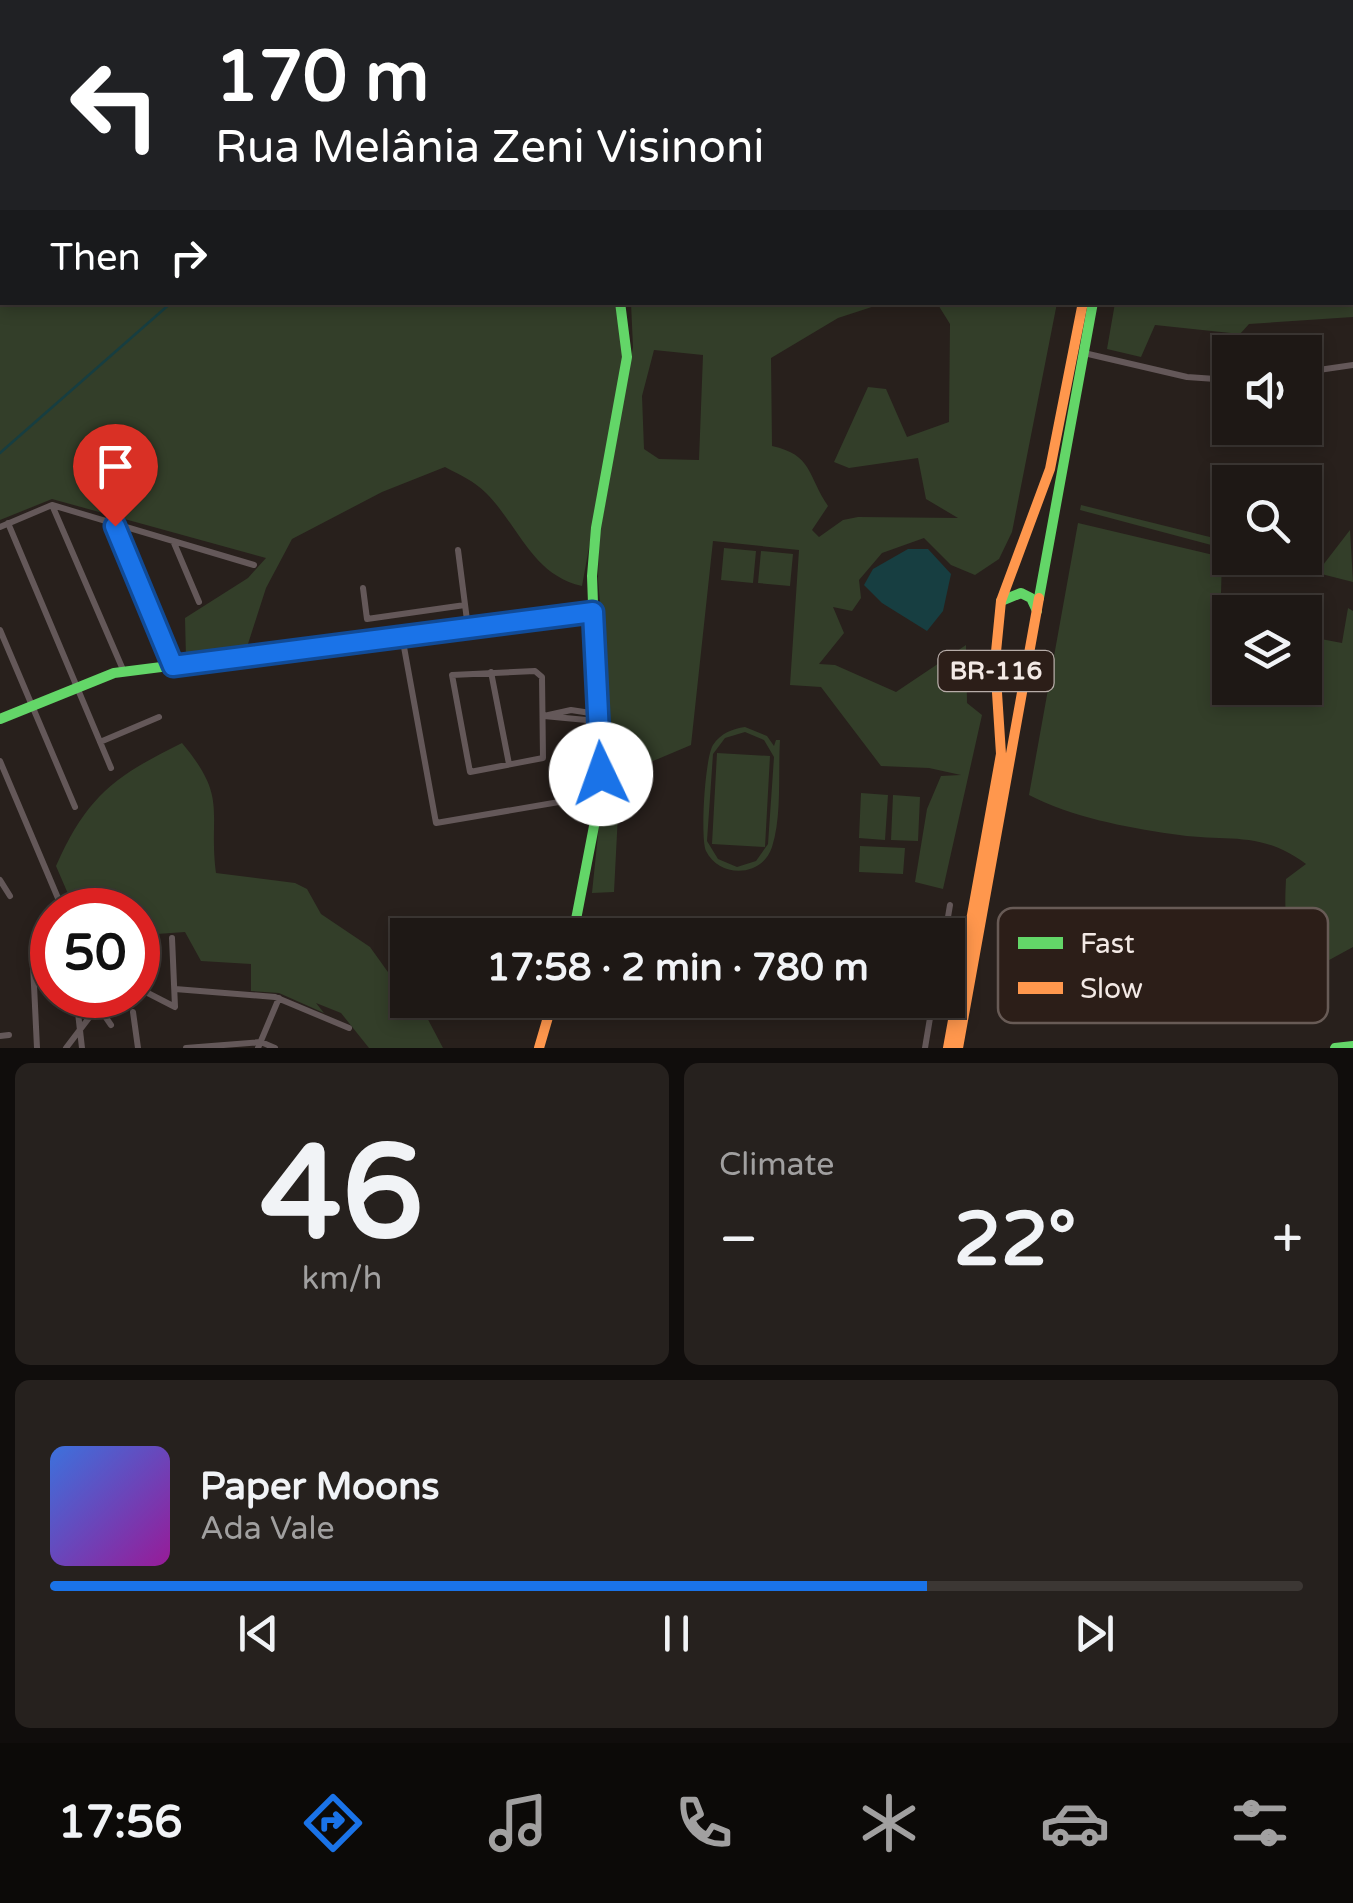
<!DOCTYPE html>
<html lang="en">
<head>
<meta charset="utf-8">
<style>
	:root { --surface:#1e1815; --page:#26211e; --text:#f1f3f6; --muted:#a1a0a0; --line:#3c3734; --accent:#1a73e8 }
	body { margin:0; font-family:"Varela Round",sans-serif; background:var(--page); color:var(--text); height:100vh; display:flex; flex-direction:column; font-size:38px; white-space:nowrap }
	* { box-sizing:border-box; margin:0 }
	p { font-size:32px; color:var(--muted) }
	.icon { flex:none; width:55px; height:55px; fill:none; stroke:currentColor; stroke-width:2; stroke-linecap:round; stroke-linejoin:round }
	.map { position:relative; height:1048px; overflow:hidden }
	.drawer { display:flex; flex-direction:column; gap:15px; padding:15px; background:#100d0c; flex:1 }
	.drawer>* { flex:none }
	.hud { position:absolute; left:0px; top:0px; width:1355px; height:305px; box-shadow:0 5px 15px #0003,0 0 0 2px var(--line); background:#202124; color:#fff; overflow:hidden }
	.tools { position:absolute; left:1212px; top:335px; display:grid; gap:20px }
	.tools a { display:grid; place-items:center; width:110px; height:110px; border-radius:0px; background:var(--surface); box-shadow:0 5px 15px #0003,0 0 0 2px var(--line); font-size:50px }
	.speed { position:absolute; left:30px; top:888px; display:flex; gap:20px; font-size:50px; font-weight:700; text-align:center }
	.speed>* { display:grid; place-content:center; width:130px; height:130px; border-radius:50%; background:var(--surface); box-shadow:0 5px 15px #0003,0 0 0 2px var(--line); line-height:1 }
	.speed .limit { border:15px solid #d22; background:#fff; color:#111 }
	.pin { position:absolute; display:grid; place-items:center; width:85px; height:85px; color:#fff; margin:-102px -42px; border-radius:50% 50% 50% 0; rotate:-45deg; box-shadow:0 0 10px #0007 }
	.pin .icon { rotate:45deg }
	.me { position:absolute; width:110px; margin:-55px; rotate:357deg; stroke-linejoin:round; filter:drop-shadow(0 0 8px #0008) }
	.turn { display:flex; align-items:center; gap:35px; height:210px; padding:0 50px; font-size:45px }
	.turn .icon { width:130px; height:130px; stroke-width:2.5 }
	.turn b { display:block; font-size:70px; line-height:85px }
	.then { display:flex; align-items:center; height:95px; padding:0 50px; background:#0003; gap:20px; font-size:38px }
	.big { font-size:75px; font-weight:700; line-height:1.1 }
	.drawer .card { flex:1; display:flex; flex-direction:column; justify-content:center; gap:15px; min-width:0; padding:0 35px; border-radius:15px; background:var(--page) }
	.drawer .dial { align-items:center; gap:0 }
	.dial b { font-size:130px; line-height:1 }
	.song { display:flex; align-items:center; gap:30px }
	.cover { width:120px; height:120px; border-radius:15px; background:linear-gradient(135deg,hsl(220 70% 55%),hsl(300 70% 35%)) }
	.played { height:10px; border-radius:5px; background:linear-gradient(90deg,var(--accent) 70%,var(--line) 70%) }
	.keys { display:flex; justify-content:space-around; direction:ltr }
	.heat { display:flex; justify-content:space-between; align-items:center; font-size:55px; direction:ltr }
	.drawer .tiles { flex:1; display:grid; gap:15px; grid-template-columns:1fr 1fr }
	.card:last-child { grid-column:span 2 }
	.trip { position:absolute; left:390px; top:918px; width:575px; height:100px; border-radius:0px; background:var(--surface); box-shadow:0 5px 15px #0003,0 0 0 2px var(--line); font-weight:700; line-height:100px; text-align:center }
	.dock { display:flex; height:160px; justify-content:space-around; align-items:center; background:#0c0a08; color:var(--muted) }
	.dock .icon { width:70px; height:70px }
	.dock .on { color:var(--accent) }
	.dock b { font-size:45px; color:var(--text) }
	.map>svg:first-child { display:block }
	.green { fill:#333e29; fill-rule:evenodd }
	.water { fill:#173e41 }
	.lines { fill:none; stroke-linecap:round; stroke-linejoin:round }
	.stream { stroke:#173e41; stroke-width:2.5 }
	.street { stroke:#645859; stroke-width:6 }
	.fast { stroke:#63d668; stroke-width:10 }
	.slow { stroke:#ff974d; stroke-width:10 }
	.route-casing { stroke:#114b97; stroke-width:25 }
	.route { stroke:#1a73e8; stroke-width:18 }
	.labels { text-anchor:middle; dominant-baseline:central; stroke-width:10; stroke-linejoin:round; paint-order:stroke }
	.shield { fill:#2c1e18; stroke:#b7aca8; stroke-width:2.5 }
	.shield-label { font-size:25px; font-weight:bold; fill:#f3e9e5 }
	.key { fill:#2c1e18; stroke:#685b56; stroke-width:2.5 }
	.key-label { font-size:28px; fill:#f3e9e5 }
</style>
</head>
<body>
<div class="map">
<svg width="1353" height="1048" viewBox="0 0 1353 1048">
	<rect width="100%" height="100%" fill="#28201c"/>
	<path class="green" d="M1353,44V317L1249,324L1240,334L1155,325L1141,357L1107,349L1115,303L1352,302Z
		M0,209L2,302L615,303L625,349L582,586C532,575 519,526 486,493C474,481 460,475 445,467L382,492L292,539L266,588L247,647L186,658L185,618L248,578L266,558L52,499L0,520Z
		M631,303H884L838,318L771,358L772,446C813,455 807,475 828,506L812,530L819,537L843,520L858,517L958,518L926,499L918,458L849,468L834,462L868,387L886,389L907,437L949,422L950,324L937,303H1057L1012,532L999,559L975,575L951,565L924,538L882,553L859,580L861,598L852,611L833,607L844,633L819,664L835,665L896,692L966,645L967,703L982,715L943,889L915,882L927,809L941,776L961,775L929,768L881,766L821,687L790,685L799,550L713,541L691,745L620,775L614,892L592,893L610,718L598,579L599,538L633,347ZM654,350L703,355L699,460L659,459L644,449L642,396Z
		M1081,505L1230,542V550L1080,510Z
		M1078,523L1222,557L1221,593L1233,612L1230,688H1305V636L1342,643L1348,608L1353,611V947L1320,965C1284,940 1284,922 1286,879L1306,864C1259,829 1226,843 1172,834C1124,827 1072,817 1029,795Z
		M1350,530L1353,582L1258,558H1291L1323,565Z
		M724,548L756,551L753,583L721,580Z
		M761,551L793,554L790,586L758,583Z
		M745,727L767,736L774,746L776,740H780C778,773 782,816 772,847C762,878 719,878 706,851C700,838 705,757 713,745C721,733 732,729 745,727ZM745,732L764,740L774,757L768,844L756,861L737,867L718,859L707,841L713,754L725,738Z
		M182,743C229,799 208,811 216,873L295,883L307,889L321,914L370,947L408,1000L423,1010L443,1048H369L341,1013L316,1003L324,1013L279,993L251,991V964L201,961L185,932L157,934L138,925V910H75L56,866C87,796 115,776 182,743Z
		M717,753L770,756L765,847L712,844Z
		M861,793L888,795L885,840L859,838Z
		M893,795L920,797L918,841L891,840Z
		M860,846L905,848L903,874L859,872Z"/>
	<path class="water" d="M908,549H928L951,574L943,611L927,631L882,603L864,585L873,569Z"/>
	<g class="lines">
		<path class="stream" d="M0,453L172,302"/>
		<path class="street" d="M117,0L120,2
			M794,0L801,2
			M1018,0L1021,2
			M196,2L199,0
			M314,2V0
			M363,2L364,0
			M411,2L412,0
			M830,2L831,0
			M877,2L878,0
			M925,2L926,0
			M972,2L973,0
			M0,47L2,50
			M0,146L2,149
			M1084,353L1187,377L1230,380
			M1305,372L1353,365
			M52,505L124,672
			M8,523L111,768
			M115,526L173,666
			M0,527L52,505L254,565
			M174,543L199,602
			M458,550L468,628
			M363,588L367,619L465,605
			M0,630L75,807
			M402,636L436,823L600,795
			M535,671L542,677L543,758L470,772L452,675Z
			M491,672L509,764
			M544,716L571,710L597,714
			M544,716L597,721
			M100,742L159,717
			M0,761L63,910
			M0,880L10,896
			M945,935L950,905
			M32,943L37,1048
			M138,988L175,1007L172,938
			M175,989L275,997L349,1028
			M76,995L82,1048
			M133,1012L138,1048
			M0,1036L9,1035
			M66,1048L98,1006L111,1025
			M186,1048L261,1042L275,1048
			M258,1048L279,998
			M925,1048L933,1000"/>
		<path class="fast" d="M1153,0V2
			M0,5H2
			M1039,598L1093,302
			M1001,601L1021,593L1031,598L1037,611
			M0,719L114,673L593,612
			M573,935L600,795L592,576L596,528L627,357L620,302
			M1335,1048L1353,1046"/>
		<path class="slow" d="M1162,0V2
			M12,2L20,0
			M715,2L716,0
			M539,1048L553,1000
			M948,1048L1001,754L995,662L1001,601L1050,469L1083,302
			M958,1048L1039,598"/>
	</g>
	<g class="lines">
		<defs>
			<path id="route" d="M115,526L173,666L593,612L601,774"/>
		</defs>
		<use href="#route" class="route-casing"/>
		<use href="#route" class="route"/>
	</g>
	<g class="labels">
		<rect class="shield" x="938.5" y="651" width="115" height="40" rx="8"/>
		<g class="shield-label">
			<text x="996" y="671">BR-116</text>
		</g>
	</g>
	<rect x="998" y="908" width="330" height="115" rx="15" class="key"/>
	<rect x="1018" y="937" width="45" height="12" fill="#63d668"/>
	<rect x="1018" y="982" width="45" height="12" fill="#ff974d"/>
	<g class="key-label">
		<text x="1080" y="953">Fast</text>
		<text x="1080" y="998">Slow</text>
	</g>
</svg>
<div class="tools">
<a><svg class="icon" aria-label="sound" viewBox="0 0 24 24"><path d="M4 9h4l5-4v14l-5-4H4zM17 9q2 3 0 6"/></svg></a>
<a><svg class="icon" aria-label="search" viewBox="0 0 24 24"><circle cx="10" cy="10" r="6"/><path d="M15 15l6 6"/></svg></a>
<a><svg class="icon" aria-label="layers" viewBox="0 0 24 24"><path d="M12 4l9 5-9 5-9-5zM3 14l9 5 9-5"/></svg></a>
</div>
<div class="speed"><div class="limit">50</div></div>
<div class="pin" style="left:115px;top:526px;background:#d93025"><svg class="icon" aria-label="arrive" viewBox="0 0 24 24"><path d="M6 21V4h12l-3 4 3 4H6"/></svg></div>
<svg class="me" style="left:601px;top:774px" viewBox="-20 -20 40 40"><circle r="19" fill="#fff"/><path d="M0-13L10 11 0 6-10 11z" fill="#1a73e8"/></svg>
<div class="trip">17:58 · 2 min · 780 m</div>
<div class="hud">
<div class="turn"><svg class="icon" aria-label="left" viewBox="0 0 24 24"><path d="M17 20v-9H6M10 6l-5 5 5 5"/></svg><div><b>170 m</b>Rua Melânia Zeni Visinoni</div></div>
<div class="then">Then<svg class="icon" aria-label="right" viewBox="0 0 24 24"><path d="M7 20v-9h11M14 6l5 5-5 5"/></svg></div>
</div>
</div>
<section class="drawer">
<div class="tiles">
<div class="card dial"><b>46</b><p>km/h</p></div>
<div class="card"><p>Climate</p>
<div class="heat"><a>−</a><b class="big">22°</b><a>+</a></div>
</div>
<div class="card">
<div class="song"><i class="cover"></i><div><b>Paper Moons</b><p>Ada Vale</p></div></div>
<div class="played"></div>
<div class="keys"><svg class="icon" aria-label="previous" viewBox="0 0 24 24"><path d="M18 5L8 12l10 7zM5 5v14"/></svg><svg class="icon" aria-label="pause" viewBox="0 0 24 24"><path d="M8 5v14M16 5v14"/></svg><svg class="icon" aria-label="next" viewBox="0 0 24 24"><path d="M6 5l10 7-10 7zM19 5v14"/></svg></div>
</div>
</div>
</section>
<nav class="dock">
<b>17:56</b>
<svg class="icon on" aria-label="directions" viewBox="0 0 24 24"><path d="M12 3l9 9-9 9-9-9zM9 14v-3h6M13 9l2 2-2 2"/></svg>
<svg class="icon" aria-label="music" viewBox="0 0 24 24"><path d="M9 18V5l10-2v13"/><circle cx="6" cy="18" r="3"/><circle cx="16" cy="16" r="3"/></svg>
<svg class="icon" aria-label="phone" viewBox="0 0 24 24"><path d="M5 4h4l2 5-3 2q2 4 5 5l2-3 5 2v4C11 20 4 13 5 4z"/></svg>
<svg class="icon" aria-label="climate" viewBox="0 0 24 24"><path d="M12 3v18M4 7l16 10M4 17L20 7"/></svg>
<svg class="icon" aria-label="car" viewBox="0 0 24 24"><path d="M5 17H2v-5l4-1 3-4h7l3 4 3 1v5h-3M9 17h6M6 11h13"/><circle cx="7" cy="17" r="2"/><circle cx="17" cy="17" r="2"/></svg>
<svg class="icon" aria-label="filters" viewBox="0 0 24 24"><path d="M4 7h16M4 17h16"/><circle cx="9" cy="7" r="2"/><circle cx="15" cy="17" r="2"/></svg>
</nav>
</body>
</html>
